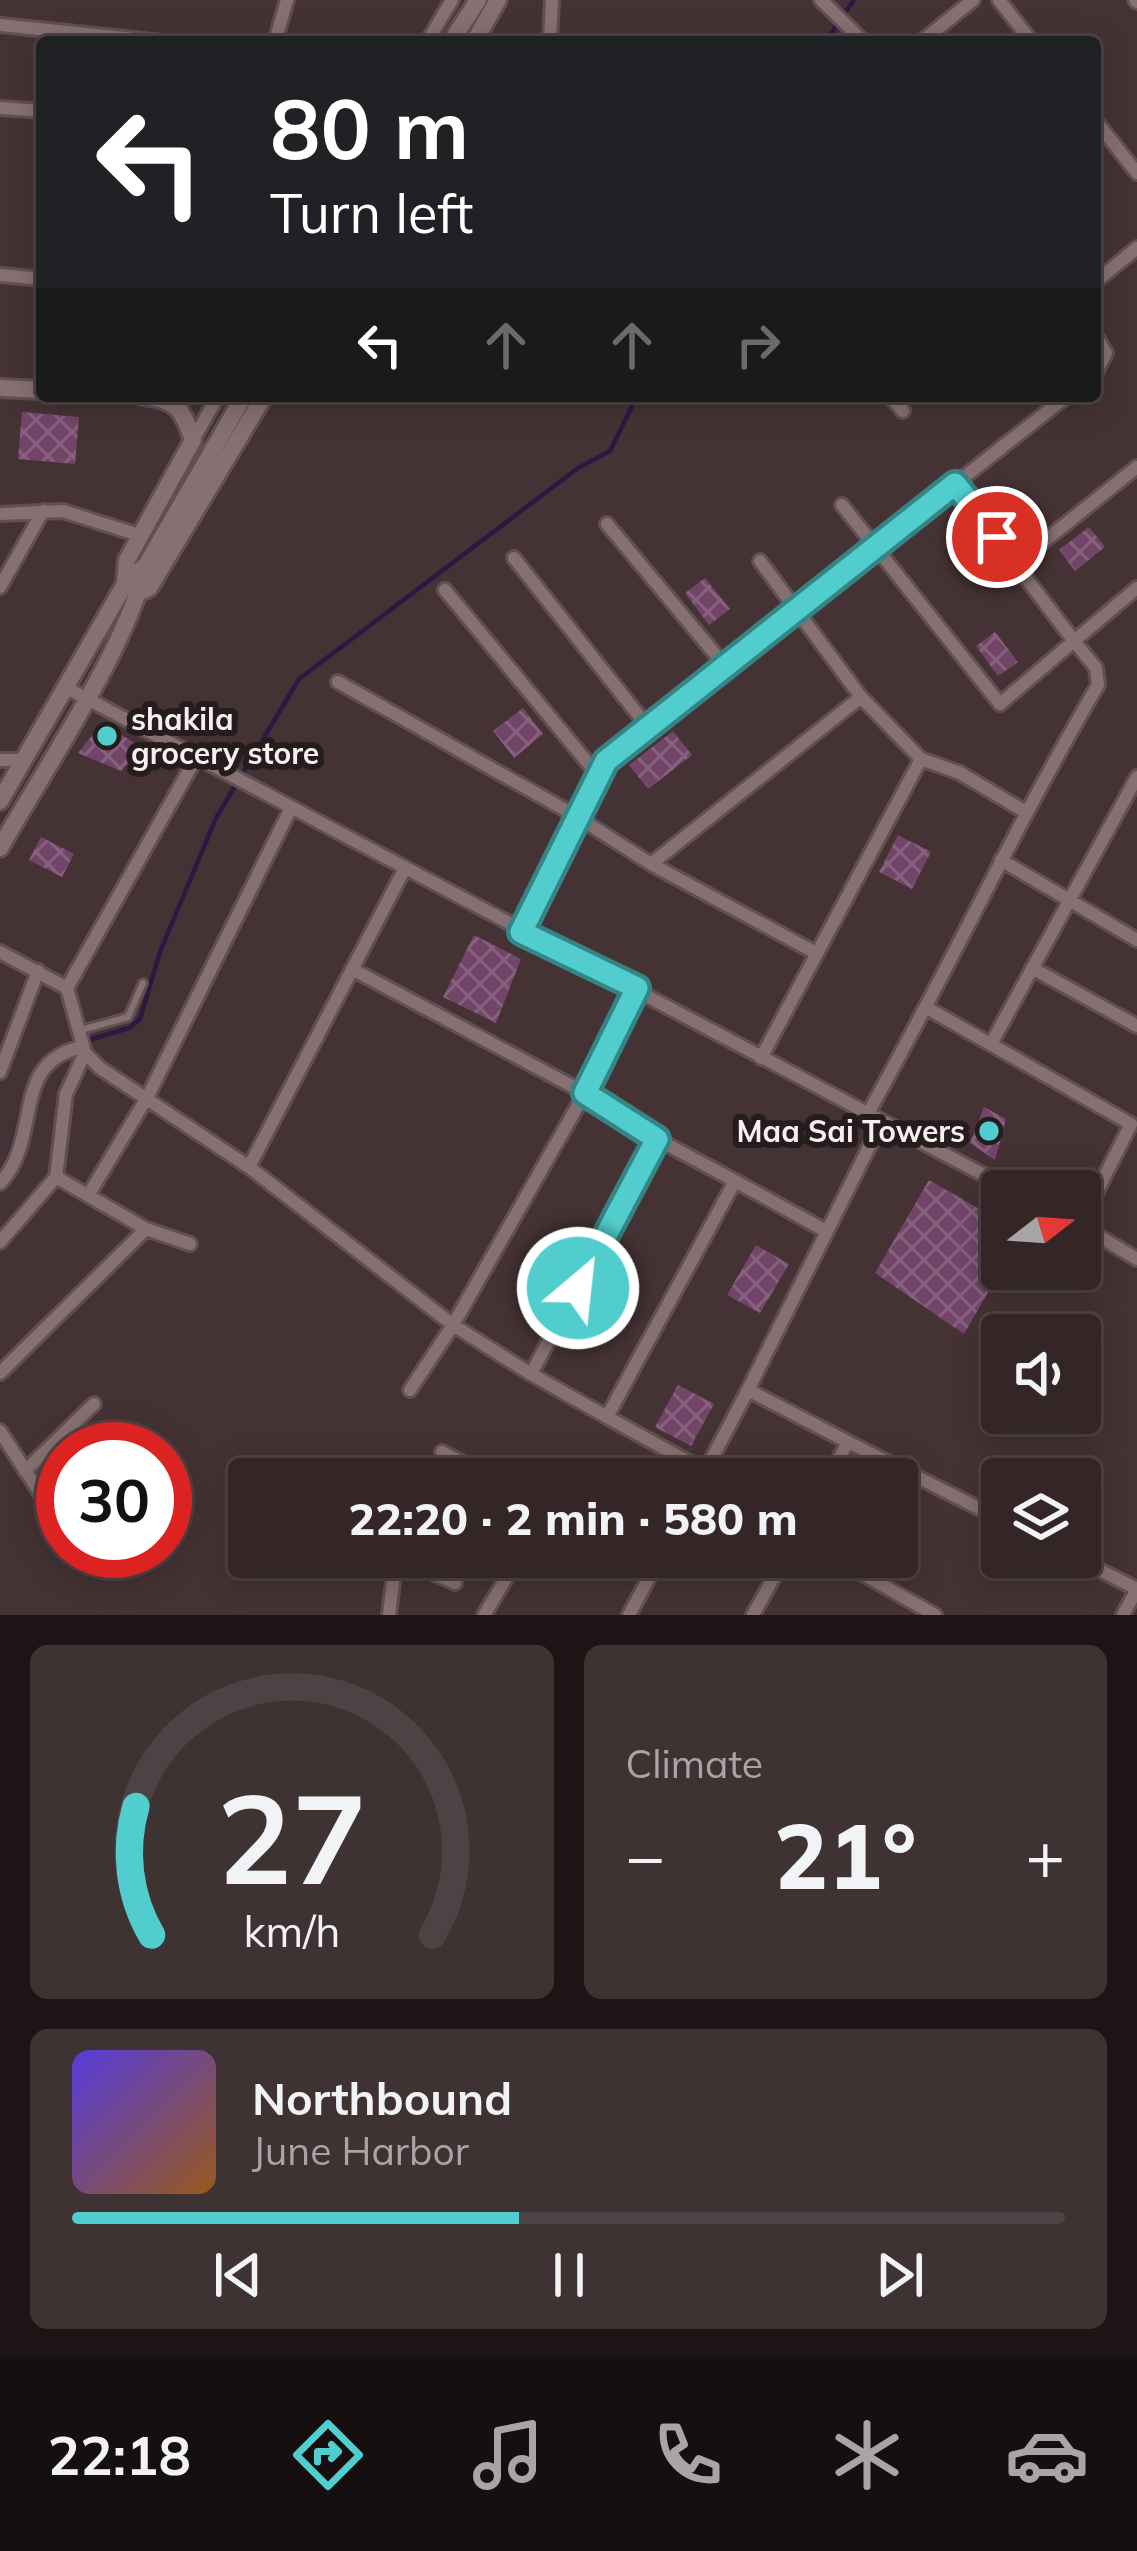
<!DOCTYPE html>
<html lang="en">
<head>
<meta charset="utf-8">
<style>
	:root { --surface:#342627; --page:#3f3233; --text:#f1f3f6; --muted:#a9a5a7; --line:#4e4344; --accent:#52cdcd }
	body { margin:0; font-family:Mulish,sans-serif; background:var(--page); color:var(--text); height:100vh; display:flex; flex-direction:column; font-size:45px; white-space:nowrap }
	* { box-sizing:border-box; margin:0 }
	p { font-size:39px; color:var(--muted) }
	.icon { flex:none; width:66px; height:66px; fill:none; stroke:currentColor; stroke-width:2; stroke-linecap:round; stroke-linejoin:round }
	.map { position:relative; height:1615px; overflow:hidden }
	.panel { display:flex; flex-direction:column; gap:30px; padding:30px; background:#1d1515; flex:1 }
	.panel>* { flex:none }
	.banner { position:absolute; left:36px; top:36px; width:1065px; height:366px; border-radius:12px; box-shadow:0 6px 30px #0003,0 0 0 3px var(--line); background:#202124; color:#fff; overflow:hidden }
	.needle { width:78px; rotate:73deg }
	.fabs { position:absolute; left:981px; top:1170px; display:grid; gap:24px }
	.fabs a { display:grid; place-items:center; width:120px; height:120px; border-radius:12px; background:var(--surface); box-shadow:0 6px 30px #0003,0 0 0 3px var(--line); font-size:60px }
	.speed { position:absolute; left:36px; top:1422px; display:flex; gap:24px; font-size:60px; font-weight:700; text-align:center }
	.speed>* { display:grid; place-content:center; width:156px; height:156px; border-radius:50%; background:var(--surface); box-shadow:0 6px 30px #0003,0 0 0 3px var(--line); line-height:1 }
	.speed .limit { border:18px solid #d22; background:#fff; color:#111 }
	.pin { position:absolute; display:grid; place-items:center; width:102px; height:102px; color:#fff; margin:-51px; border:6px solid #fff; border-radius:50%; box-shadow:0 3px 12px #0007 }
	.me { position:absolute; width:132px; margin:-66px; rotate:28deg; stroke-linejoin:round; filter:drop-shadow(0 0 9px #0008) }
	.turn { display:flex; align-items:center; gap:42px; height:252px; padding:0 36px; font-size:54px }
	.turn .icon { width:156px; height:156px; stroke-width:2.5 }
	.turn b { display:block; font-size:84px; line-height:102px }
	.lanes { display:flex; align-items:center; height:114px; padding:0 36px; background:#0003; justify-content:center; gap:60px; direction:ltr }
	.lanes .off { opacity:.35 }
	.big { font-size:90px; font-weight:800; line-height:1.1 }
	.panel .card { flex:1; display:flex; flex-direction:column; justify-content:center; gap:18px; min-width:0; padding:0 42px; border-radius:18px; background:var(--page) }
	.panel .dial { align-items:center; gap:0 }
	.dial svg { height:312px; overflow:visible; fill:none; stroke:var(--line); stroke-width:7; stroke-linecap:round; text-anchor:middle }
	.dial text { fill:var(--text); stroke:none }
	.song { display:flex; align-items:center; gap:36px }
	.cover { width:144px; height:144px; border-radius:18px; background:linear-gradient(135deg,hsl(250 70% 55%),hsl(30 70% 35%)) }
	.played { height:12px; border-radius:6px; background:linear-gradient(90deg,var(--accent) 45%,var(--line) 45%) }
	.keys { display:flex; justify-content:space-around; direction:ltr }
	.heat { display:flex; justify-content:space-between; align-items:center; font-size:66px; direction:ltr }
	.panel .tiles { flex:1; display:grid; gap:30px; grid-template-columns:1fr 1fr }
	.card:last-child { grid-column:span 2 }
	.trip { position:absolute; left:228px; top:1458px; width:690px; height:120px; border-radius:12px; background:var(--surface); box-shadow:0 6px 30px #0003,0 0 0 3px var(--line); font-weight:800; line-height:120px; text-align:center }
	.tab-bar { display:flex; height:192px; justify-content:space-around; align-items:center; background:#150f10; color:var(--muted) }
	.tab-bar .icon { width:84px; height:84px }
	.tab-bar .on { color:var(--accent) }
	.tab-bar b { font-size:54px; color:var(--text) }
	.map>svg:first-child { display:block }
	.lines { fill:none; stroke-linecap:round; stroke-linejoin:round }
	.stream { stroke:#2b1944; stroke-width:4.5 }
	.building { fill:url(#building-cross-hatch) }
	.lane-casing { stroke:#615053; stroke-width:12 }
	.street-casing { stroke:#615053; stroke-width:18 }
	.secondary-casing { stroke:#615053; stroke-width:22 }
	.lane { stroke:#867072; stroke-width:6 }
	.street { stroke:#867072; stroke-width:12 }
	.secondary { stroke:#867072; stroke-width:16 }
	.route-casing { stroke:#358585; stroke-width:30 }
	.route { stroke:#52cdcd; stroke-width:21 }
	.poi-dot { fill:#52cdcd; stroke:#251c1d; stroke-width:4.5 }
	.labels { text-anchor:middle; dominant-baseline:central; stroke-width:12; stroke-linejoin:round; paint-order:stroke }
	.poi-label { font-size:30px; font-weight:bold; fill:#fbeef0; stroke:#251c1d; text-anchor:start }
</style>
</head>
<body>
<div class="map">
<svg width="1137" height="1615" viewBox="0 0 1137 1615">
	<defs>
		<pattern id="building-cross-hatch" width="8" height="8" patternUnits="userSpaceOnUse" patternTransform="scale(3)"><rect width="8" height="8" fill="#734669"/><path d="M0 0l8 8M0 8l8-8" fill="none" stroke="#88617f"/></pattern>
	</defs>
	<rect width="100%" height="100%" fill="#453234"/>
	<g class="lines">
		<path class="stream" d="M825,42L854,0
			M65,1047L129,1028L140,1019L160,952L216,818L299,679L578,468L610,451L637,396
			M0,1172C27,1136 12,1078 55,1053"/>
	</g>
	<path class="building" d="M22,412L79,417L75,464L18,459Z
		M1089,527L1105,547L1075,571L1059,550Z
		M705,578L730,609L709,625L685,593Z
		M995,632L1018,662L998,676L976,646Z
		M523,708L543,734L514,758L493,731Z
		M102,723L143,748L121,771L78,753Z
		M673,731L692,755L648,789L629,765Z
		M898,835L931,852L912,889L879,872Z
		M41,837L74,854L62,877L29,860Z
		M474,935L521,959L496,1023L443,997Z
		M984,1107L1006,1119L995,1160L970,1143Z
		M929,1180L1002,1222V1268L964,1334L875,1273Z
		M756,1245L789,1264L760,1313L727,1295Z
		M678,1385L714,1404L691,1446L655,1427Z"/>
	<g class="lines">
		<defs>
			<path id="lane" d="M81,1030L128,1017L143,983"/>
			<path id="street" d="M821,0L864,42
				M999,0L1032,42
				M1135,0L1137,2
				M0,25L163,42
				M275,42L287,0
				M427,42L452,0
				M550,42L552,0
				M921,42L973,0
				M0,108L42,111
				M1095,120L1137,173
				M0,275L42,279
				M1095,282L1137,248
				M1095,334L1106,353L1095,374
				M890,396L903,411
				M193,440L218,396
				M842,505L1000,704L1074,641L955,485
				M0,514L63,511L142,536
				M607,524L725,666
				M514,558L647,726
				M1017,563L1137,467
				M0,587L43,511
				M445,590L597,774
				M338,682L576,816L616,751L1067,396
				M65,687L1014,1191
				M921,759L960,773L1024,811
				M0,760H21
				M1001,860L1137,940
				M651,864L861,697L760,561
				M521,932L576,816L651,864L816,953
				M0,952L67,988L85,1053L100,1068L249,1167L453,1325L585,1093L637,988
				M1032,968L1137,1026
				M352,969L585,1093L657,1139L531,1374L453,1325L410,1390
				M67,988L196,758
				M927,1008L1131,1124L1080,1225L1137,1259
				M991,1044L1137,777
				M761,1058L921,759L861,697
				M0,1072L38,971
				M867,1115C947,973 1015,826 1098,685L1096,668L1074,641L1137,588
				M249,1167L405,868
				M56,1177L66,1094L85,1053
				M735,1181L826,1231
				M0,1183C43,1138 9,1061 83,1047
				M89,1194L148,1096L291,808
				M146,1229L190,1244
				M0,1242L56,1177L146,1229L0,1373
				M531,1374L607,1417L735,1181L657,1139
				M748,1390L880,1125
				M607,1417L705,1471
				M0,1431L47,1504
				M442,1452L493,1479
				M25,1471L94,1404
				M701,1479L748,1390L848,1442
				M828,1479L848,1442L1002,1520
				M636,1557L654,1567
				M833,1557L935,1615
				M1074,1557L1137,1589L1123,1615
				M389,1615L395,1566L408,1562L455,1583
				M484,1615L519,1557
				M629,1615L660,1557
				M753,1615L785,1557"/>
			<path id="secondary" d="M451,42L478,0
				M474,42L498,0
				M0,388L42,390
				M125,584L127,560L193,440C183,410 176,399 143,396
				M140,592L149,588L264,396
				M0,801L125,584L144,567
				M0,848C42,773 128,646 145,567L244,396"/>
		</defs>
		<use href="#lane" class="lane-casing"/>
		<use href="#street" class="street-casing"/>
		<use href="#secondary" class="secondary-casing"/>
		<use href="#lane" class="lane"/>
		<use href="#street" class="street"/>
		<use href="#secondary" class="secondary"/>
	</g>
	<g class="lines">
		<defs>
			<path id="route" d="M578,1288L657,1139L585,1093L637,988L521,932L606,761L955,484L997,537"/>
		</defs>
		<use href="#route" class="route-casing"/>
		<use href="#route" class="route"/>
	</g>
	<g class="poi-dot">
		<circle cx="107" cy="736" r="12"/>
		<circle cx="989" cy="1131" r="12"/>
	</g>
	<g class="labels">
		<g class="poi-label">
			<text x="131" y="719">shakila<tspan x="131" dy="34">grocery store</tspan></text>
			<text x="965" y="1131" text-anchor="end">Maa Sai Towers</text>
		</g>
	</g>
</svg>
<div class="fabs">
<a><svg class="needle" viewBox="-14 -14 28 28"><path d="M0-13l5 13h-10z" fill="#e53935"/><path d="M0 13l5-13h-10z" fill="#a9a5a7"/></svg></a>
<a><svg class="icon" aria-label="sound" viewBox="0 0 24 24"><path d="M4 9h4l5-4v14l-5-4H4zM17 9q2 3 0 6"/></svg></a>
<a><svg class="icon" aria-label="layers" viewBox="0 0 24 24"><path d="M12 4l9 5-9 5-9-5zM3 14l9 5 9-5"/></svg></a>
</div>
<div class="speed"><div class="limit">30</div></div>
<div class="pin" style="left:997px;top:537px;background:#d93025"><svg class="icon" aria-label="arrive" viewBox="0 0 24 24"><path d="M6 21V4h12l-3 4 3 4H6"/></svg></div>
<svg class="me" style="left:578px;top:1288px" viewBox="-20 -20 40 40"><circle r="17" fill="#52cdcd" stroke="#fff" stroke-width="3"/><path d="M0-11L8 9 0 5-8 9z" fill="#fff"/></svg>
<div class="trip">22:20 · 2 min · 580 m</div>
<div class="banner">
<div class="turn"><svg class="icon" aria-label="left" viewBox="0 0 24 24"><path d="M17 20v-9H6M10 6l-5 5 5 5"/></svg><div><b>80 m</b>Turn left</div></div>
<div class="lanes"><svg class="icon" aria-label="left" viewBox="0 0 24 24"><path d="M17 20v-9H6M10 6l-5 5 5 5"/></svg><svg class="icon off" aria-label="ahead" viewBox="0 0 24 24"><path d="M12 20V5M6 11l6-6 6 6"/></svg><svg class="icon off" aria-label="ahead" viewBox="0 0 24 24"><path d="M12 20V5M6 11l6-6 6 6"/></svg><svg class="icon off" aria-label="right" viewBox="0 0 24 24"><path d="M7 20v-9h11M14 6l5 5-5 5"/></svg></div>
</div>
</div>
<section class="panel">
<div class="tiles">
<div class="card dial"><svg viewBox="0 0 100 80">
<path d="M14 69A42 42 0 1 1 86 69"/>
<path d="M14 69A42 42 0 0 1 10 36" stroke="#52cdcd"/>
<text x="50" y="56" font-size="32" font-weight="700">27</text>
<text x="50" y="72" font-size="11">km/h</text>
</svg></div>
<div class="card"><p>Climate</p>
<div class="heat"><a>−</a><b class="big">21°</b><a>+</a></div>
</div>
<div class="card">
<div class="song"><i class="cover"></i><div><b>Northbound</b><p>June Harbor</p></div></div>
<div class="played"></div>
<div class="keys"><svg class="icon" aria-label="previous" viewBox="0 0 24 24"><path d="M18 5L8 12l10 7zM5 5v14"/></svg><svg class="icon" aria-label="pause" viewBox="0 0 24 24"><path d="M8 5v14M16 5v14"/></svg><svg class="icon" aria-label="next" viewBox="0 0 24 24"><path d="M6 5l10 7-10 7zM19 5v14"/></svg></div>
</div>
</div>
</section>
<nav class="tab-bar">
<b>22:18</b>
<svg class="icon on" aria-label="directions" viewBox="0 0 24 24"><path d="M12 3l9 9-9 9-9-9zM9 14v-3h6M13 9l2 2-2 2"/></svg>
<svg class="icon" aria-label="music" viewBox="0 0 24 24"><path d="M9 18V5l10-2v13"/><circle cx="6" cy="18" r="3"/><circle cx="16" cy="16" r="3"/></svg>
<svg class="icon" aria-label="phone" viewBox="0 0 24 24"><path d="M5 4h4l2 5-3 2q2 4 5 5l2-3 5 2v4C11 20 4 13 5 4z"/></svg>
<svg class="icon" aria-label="climate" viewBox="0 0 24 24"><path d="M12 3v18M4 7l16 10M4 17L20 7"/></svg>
<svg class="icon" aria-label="car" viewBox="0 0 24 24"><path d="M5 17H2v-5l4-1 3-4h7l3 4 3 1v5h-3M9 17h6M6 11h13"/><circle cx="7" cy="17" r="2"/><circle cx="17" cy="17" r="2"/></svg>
</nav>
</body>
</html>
